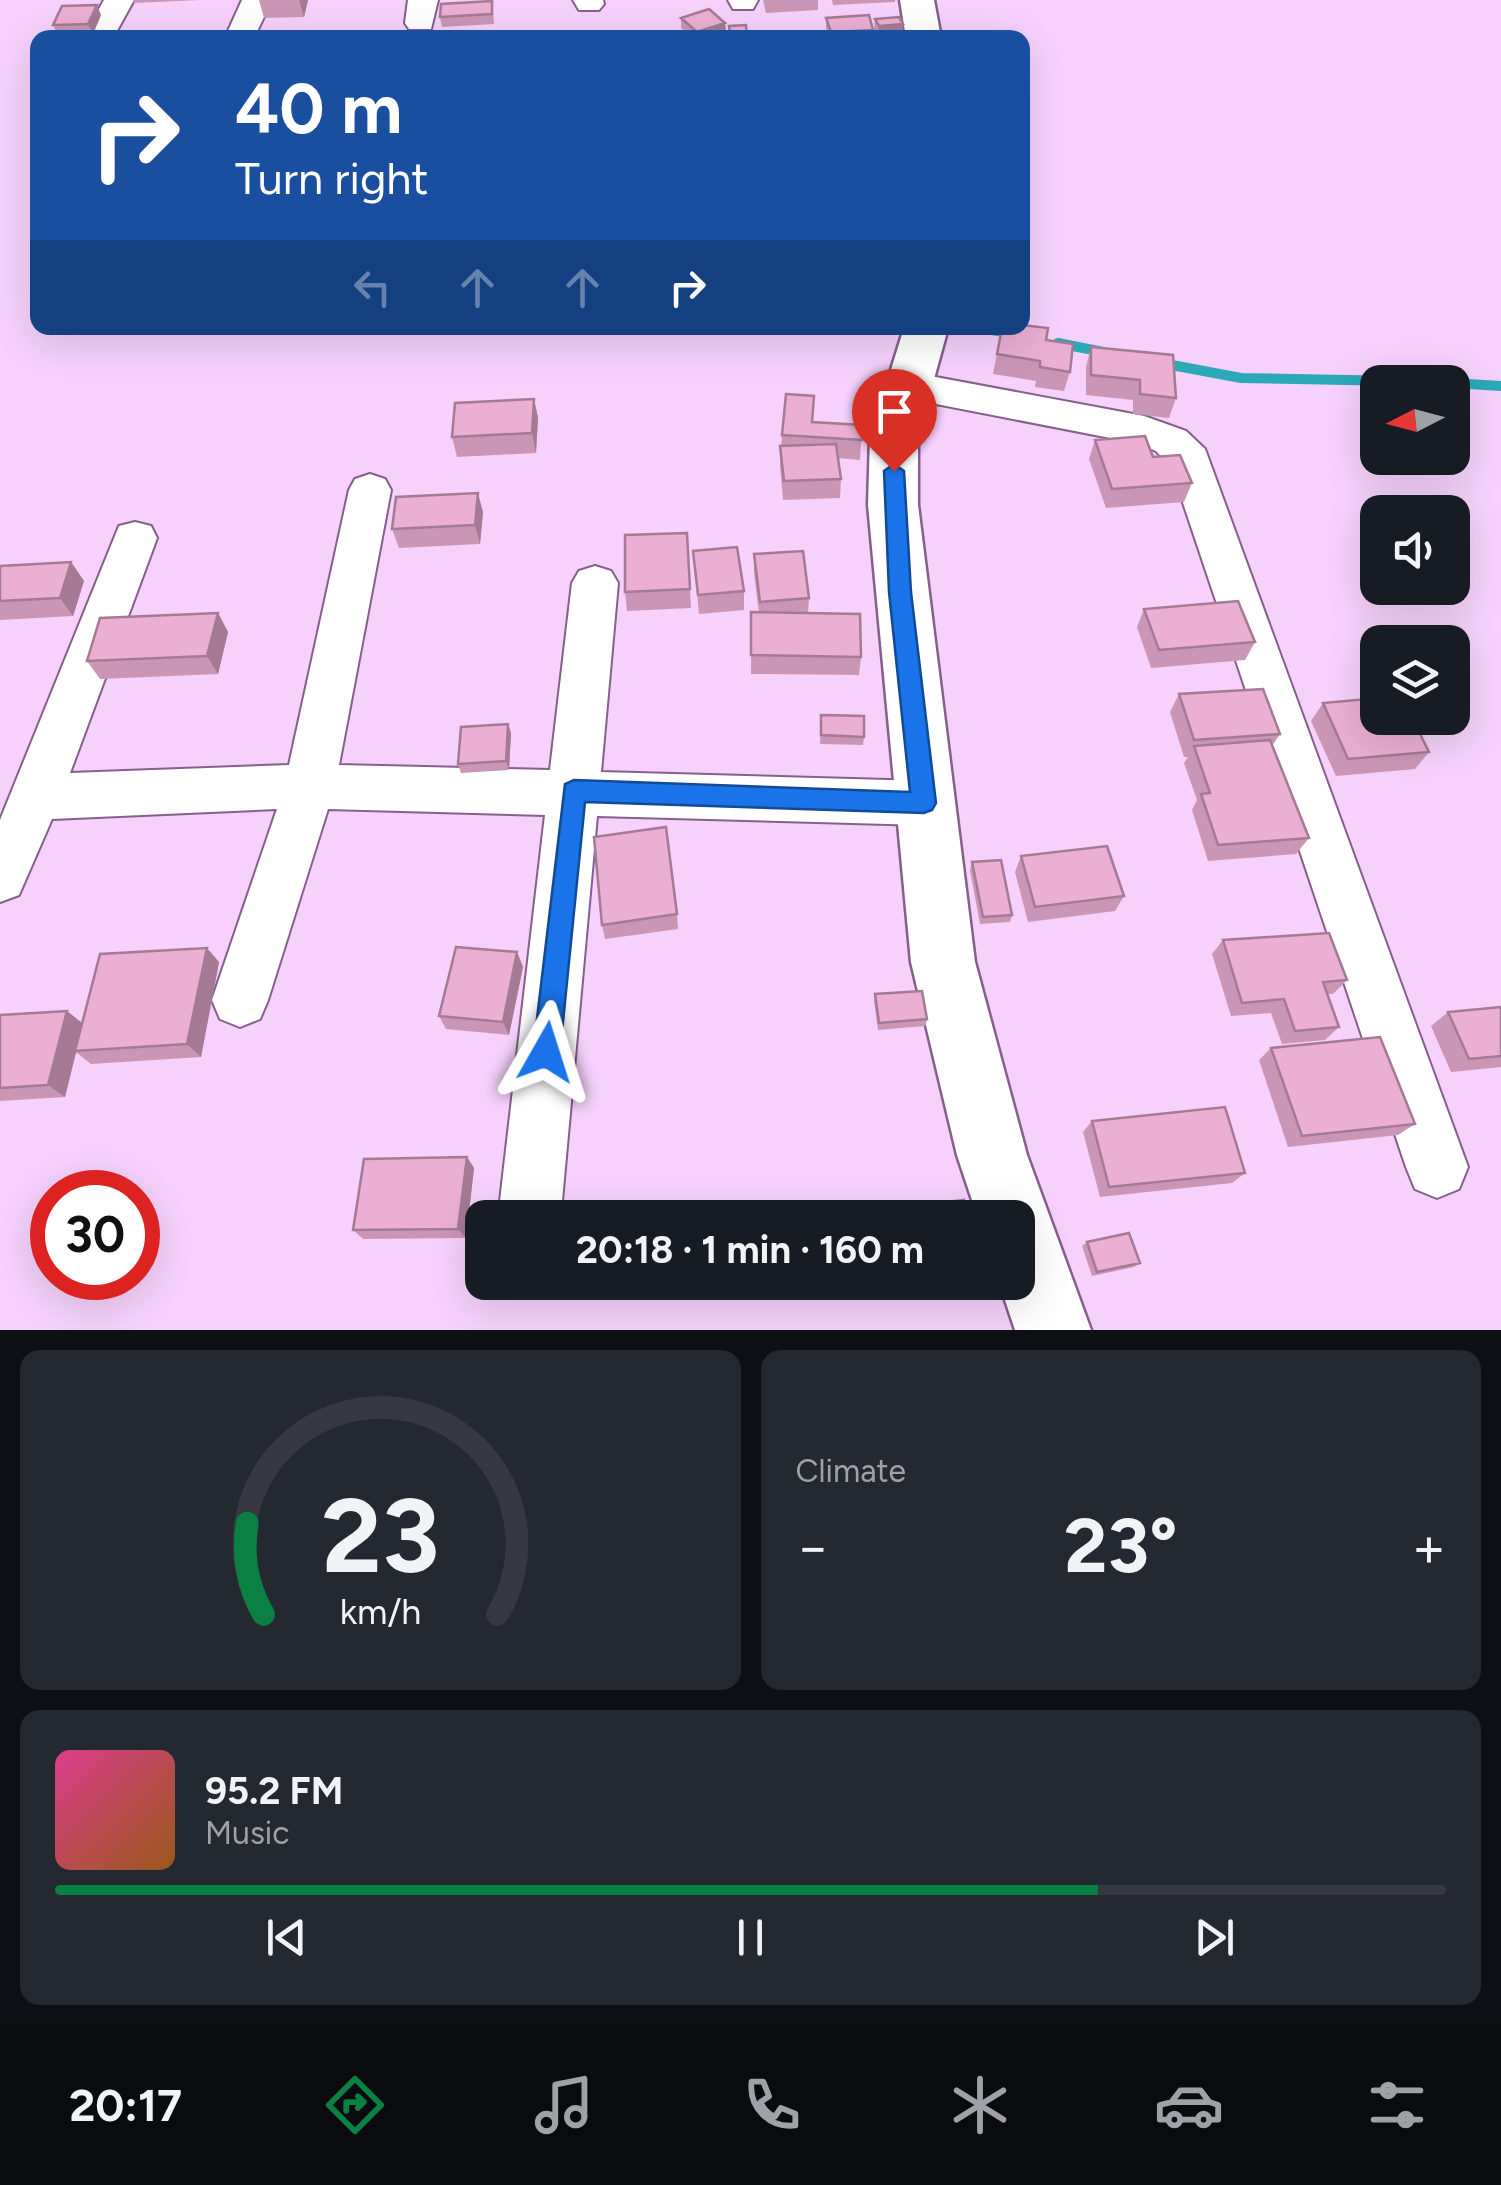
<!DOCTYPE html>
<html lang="en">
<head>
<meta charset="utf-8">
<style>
	:root { --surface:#171b24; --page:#242831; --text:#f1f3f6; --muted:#9ea1a6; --line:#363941; --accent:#0b8043 }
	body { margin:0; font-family:Figtree,sans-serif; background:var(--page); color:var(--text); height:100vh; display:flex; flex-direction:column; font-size:38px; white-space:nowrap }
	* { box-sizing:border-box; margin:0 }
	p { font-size:32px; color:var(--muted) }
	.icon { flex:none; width:55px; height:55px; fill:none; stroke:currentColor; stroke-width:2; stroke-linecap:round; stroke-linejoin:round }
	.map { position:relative; height:1330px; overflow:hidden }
	.panel { display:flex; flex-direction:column; gap:20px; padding:20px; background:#0d0f14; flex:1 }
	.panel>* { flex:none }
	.top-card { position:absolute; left:30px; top:30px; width:1000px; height:305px; border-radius:20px; box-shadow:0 10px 40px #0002; background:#1a4fa0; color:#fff; overflow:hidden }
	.needle { width:65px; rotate:264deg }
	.fabs { position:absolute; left:1360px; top:365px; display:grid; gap:20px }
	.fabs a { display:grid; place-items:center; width:110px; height:110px; border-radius:20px; background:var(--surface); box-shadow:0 10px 40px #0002; font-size:50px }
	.speed { position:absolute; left:30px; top:1170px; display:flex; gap:20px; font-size:50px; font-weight:700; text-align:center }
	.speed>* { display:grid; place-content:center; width:130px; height:130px; border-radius:50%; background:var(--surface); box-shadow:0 10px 40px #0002; line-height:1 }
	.speed .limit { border:15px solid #d22; background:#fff; color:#111 }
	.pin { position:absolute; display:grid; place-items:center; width:85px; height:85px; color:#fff; margin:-102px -42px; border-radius:50% 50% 50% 0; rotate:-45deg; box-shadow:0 0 10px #0007 }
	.pin .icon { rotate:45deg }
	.me { position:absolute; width:110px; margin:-55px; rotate:6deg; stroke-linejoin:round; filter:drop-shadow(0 0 8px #0008) }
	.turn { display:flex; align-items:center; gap:35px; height:210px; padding:0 40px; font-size:45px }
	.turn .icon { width:130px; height:130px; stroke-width:2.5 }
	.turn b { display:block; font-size:70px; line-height:85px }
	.lanes { display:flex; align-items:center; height:95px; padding:0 40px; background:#0003; justify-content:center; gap:50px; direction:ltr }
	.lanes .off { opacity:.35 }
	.big { font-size:75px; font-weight:700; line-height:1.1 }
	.panel .widget { flex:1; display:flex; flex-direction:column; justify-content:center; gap:15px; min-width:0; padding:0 35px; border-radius:20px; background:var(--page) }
	.panel .dial { align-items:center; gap:0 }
	.dial svg { height:260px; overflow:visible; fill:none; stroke:var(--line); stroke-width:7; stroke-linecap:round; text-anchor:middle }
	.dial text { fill:var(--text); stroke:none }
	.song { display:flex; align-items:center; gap:30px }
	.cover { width:120px; height:120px; border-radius:15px; background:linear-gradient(135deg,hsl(330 70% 55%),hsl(30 70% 35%)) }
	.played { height:10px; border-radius:5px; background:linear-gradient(90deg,var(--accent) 75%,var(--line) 75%) }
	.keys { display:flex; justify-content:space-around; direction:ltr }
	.heat { display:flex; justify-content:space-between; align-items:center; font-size:55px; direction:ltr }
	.panel .tiles { flex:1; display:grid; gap:20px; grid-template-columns:1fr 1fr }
	.widget:last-child { grid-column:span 2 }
	.trip { position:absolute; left:465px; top:1200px; width:570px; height:100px; border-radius:20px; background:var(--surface); box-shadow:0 10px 40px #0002; font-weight:700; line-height:100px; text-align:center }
	.menu { display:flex; height:160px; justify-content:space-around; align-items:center; background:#090b0e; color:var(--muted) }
	.menu .icon { width:70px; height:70px }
	.menu .on { color:var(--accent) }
	.menu b { font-size:45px; color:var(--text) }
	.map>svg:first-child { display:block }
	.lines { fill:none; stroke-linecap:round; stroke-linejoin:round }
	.stream-far1 { stroke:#2ca9b7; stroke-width:8 }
	.stream { stroke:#2ca9b7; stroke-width:10 }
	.street-casing { stroke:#875f8d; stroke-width:4 }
	.secondary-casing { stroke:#875f8d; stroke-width:5 }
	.street { fill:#fff; fill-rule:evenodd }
	.secondary { fill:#fff; fill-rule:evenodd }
	.wall { fill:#ca96b6 }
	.shaded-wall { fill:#a47a94 }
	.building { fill:#ebafd4; stroke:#a47a94; stroke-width:2.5 }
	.route { fill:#1a73e8; stroke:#114b97; stroke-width:2.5 }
</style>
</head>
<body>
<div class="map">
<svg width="1501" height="1330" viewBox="0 0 1501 1330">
	<rect width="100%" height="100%" fill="#f5d1fb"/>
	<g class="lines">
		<path class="stream-far1" d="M981,328L1000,331"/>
		<path class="stream" d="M986,329L1015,334
			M1058,343L1103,352
			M1161,363L1241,378L1450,382
			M1452,383L1501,386"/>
		<defs>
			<path id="street" d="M104,0H134L113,38H83Z
				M242,0H272L254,38H230L227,33Z
				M408,0H438L431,29H409L405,23Z
				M573,0H603L604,4L599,10H579Z
				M728,0H758L753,9H733Z
				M909,372L1144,416L1186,431L1205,449L1468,1167L1459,1189L1437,1198L1415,1189L1406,1167L1171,467L1156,451L1136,443L895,396L889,386L895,376Z
				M370,474L385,479L391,490L339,765L550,770L572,583L579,571L595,566L611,571L618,583L601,772L924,781L942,787L950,803L942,819L924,825L597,816L562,1201L555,1218H507L500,1201L545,815L328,809L268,1000L260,1019L240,1027L220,1019L212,1000L277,809L52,819L19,895L0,902V820L119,526L135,522L151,526L157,538L70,773L289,765L349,490L355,479Z"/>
			<path id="secondary" d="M900,0H934L941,38H906Z
				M904,328H948L918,437V505L975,962L1027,1155L1091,1330H1015L999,1282H1018V1218H978L957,1155L911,962L868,505L870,437Z"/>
		</defs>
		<use href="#street" class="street-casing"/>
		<use href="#secondary" class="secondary-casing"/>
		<use href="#street" class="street"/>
		<use href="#secondary" class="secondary"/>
	</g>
	<path class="wall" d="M133,0H199L134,3Z
		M259,0H308L304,17L264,18Z
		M763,0H818V10L766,13Z
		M832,0H895V2L833,5Z
		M492,1L494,24L442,27L440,17Z
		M101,15L93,34L58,35L53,25Z
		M681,18L725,23L726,32L710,38H693L681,28Z
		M826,18L873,30V38H829L826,28Z
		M875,19L903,24L902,34L878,36L874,29Z
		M1002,328L1046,340L1070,372L1064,391L1035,387L1036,381L993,374Z
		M1091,347L1176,398L1169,418L1133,414V400L1086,395V367Z
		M534,399L538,418L536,453L457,457L452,437Z
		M813,422L862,425L860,460L838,458L841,479L840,498L783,500L780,465L782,435Z
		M1095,440L1153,457L1192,483L1184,502L1106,508L1089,459Z
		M483,512L480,544L399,548L392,529Z
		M687,533L691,608L627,611L625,592Z
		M693,551L744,591V610L699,614Z
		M754,554L809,598L808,613L861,657L859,675L751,674V612L759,613L754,573Z
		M71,562L84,581L73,616L0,620V566Z
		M1144,609L1255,642L1245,660L1151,668L1137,627Z
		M218,613L228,632L218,674L100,679L87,661Z
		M1179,694L1280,734L1272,746L1309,838L1296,854L1208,861L1192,810L1197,800L1184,763L1188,757H1184L1170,712Z
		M1323,703L1429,752L1415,769L1336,776L1311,721Z
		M821,715L864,737L863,745L820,744Z
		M508,724L511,733L509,770L461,773L458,764Z
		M1021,856L1124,896L1115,911L1028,922L1015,872Z
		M972,862L1012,915L1010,922L980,924L970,870Z
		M677,914L678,929L605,939L602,925Z
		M1223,940L1347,980L1333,994H1327L1339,1027L1325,1040L1282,1044L1271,1013L1231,1016L1212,954Z
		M517,952L523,967L509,1035L446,1029L439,1016Z
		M219,962L201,1057L91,1064L76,1052L65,1097L0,1101V1015L67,1011L82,1023Z
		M875,994L927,1019L925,1026L878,1030L874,1001Z
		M1501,1007V1067L1451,1072L1431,1026L1448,1012Z
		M1271,1048L1415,1124L1398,1135L1288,1147L1259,1060Z
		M1092,1121L1245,1173L1232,1183L1100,1197L1083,1132Z
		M467,1157L474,1168L466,1238L363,1239L353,1230Z
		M1087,1242L1140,1263L1134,1267L1092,1276L1082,1246Z"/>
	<path class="shaded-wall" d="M299,0H308L304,17Z
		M97,5L101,15L93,34L88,24Z
		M725,23L726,32L710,38H697V32Z
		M903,24L902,34L878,36L879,26Z
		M534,399L538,418L536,453L532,433Z
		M478,493L483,512L480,544L475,525Z
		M71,562L84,581L73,616L60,598Z
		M218,613L228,632L218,674L207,656Z
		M508,724L511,733L509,770L506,761Z
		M207,948L219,962L201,1057L187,1044Z
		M517,952L523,967L509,1035L503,1022Z
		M67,1011L83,1024L65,1097L48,1085Z
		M467,1157L474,1168L466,1238L458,1229Z"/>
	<path class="building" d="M492,1V14L440,17L441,4Z
		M97,5L88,24L53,25L62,6Z
		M709,9L725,23L697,32L681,18Z
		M869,15L873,30L831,32L826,18Z
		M899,17L903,24L879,26L875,19Z
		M746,25L747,38H731L729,26Z
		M1022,325L1048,328L1046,340L1073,344L1070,372L1040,367V361L997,354L1002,328H1022Z
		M1091,347L1173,355L1176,398L1140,394V380L1091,375Z
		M786,394L814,396L812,422L862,425V440L782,435Z
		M534,399L532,433L452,437L455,403Z
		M1145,436L1153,457L1180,455L1192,483L1112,489L1095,440Z
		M836,444L841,479L784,481L780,446Z
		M478,493L475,525L392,529L396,497Z
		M687,533L690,589L625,592V535Z
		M737,547L744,591L698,595L693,551Z
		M803,551L809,598L760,602L754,554Z
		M71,562L60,598L0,601V566Z
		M1238,601L1255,642L1159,650L1144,609Z
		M751,612L860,614L861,657L751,655Z
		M218,613L207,656L87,661L100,618Z
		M1263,689L1280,734L1194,740L1179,694Z
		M1378,698V718H1412L1429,752L1348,759L1323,703Z
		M821,715L864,716V737L821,735Z
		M508,724L506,761L458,764L461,727Z
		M1270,740L1309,838L1218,845L1201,794L1210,793L1194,746Z
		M666,827L677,914L602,925L594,837Z
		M1107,846L1124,896L1035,907L1021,856Z
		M1001,860L1012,915L983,917L972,862Z
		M1329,933L1347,980L1323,982L1339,1027L1295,1031L1284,999L1242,1003L1223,940Z
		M456,947L517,952L503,1022L439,1016Z
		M207,948L187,1044L75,1051L100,954Z
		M922,991L927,1019L879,1023L875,994Z
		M1501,1007V1056L1469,1059L1448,1012Z
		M67,1011L48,1085L0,1088V1015Z
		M1380,1037L1415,1124L1302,1136L1271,1048Z
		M1225,1107L1245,1173L1109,1187L1092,1121Z
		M467,1157L458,1229L353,1230L364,1159Z
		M964,1200L967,1218H860V1212Z
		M1129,1233L1140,1263L1097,1272L1087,1242Z"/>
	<path class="route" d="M894,464L904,471L911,592L936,803L932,810L924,813L585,802L560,1052L556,1061L546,1066L537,1061L533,1052L565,784L574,780L910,792L889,592L884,471Z"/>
</svg>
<div class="fabs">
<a><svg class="needle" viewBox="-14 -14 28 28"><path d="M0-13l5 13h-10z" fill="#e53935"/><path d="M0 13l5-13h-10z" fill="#9ea1a6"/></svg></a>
<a><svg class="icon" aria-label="sound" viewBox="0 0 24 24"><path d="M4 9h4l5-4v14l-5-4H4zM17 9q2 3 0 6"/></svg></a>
<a><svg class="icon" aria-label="layers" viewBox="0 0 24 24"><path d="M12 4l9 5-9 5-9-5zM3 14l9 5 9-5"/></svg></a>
</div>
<div class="speed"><div class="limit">30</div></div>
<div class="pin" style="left:894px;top:471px;background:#d93025"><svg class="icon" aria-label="arrive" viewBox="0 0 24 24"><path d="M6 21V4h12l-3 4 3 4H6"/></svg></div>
<svg class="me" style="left:546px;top:1052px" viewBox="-20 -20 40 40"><path d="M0-17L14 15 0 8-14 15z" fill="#1a73e8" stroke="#fff" stroke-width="4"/></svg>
<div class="trip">20:18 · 1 min · 160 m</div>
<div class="top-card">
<div class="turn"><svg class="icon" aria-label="right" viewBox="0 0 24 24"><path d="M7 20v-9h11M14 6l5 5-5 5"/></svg><div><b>40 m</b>Turn right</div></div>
<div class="lanes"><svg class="icon off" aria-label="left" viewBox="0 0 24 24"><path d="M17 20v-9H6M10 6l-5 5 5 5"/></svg><svg class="icon off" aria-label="ahead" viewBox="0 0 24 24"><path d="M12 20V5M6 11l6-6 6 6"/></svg><svg class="icon off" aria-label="ahead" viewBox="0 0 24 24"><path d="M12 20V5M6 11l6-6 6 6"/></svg><svg class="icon" aria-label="right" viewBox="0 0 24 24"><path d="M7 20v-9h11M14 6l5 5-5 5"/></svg></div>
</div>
</div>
<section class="panel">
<div class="tiles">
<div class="widget dial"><svg viewBox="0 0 100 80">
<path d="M14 69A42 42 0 1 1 86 69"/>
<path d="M14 69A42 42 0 0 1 9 41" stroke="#0b8043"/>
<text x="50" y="56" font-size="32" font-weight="700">23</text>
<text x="50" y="72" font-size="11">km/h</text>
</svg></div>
<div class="widget"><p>Climate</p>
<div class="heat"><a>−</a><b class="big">23°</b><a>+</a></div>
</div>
<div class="widget">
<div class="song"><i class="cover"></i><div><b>95.2 FM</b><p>Music</p></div></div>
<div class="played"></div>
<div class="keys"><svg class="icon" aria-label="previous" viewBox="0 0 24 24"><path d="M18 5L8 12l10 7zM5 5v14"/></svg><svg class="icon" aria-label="pause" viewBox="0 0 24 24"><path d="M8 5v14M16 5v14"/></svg><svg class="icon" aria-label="next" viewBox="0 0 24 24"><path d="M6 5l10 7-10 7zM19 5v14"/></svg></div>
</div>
</div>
</section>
<nav class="menu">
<b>20:17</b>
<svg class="icon on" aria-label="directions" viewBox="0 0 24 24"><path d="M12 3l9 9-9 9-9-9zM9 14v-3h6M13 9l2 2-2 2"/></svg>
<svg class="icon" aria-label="music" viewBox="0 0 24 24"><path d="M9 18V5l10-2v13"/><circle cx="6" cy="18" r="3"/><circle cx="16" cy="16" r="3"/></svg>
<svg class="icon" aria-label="phone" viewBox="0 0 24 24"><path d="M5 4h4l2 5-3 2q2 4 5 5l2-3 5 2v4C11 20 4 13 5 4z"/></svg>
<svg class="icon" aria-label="climate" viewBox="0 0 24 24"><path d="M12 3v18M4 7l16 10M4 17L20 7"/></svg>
<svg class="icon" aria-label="car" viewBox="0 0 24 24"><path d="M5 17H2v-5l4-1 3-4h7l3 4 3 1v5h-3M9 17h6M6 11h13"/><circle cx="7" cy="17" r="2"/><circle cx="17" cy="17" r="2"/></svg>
<svg class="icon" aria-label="filters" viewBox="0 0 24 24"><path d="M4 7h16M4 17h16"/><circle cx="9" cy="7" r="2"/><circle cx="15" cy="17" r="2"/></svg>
</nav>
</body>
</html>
